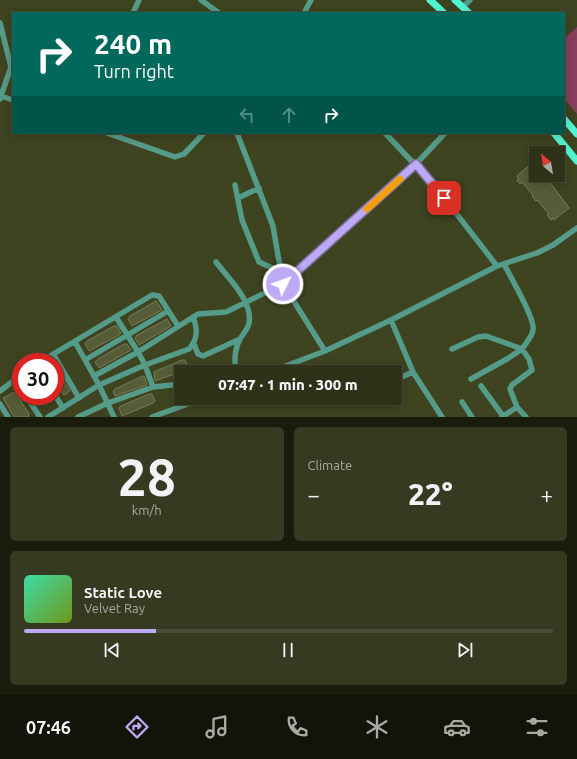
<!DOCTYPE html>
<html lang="en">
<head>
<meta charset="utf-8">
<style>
	:root { --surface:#2e3218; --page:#363a21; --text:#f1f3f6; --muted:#a7aaa2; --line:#494d37; --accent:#bda9f5 }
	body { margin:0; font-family:Ubuntu,sans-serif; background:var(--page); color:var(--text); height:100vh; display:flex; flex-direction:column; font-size:15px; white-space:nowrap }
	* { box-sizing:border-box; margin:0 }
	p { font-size:13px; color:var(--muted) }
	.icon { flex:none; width:22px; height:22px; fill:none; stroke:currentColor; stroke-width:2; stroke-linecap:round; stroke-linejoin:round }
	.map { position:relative; height:417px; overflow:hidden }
	.drawer { display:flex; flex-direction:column; gap:10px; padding:10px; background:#191c0d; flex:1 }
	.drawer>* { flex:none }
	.guide { position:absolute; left:12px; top:12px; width:553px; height:122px; border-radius:0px; box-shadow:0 2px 10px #0003,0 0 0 1px var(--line); background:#00695c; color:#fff; overflow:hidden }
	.needle { width:26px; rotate:330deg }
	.buttons { position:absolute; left:529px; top:146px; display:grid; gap:8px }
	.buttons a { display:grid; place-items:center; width:36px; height:36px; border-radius:0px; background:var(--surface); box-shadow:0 2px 10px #0003,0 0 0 1px var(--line); font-size:20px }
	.speed { position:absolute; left:12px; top:353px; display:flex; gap:8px; font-size:20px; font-weight:700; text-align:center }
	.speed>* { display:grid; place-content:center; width:52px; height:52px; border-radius:50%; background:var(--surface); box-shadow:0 2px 10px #0003,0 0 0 1px var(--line); line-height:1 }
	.speed .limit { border:6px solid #d22; background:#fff; color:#111 }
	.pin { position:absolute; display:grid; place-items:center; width:34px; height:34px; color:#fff; margin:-17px; border-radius:8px; box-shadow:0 2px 6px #0006 }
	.me { position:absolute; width:44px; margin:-22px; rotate:48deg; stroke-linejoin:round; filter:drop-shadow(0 0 3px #0008) }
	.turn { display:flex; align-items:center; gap:14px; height:84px; padding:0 16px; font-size:18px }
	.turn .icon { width:52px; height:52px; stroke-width:2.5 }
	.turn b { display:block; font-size:28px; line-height:34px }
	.lanes { display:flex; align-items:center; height:38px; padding:0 16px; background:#0003; justify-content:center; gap:20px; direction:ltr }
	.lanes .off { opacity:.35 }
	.big { font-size:30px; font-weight:800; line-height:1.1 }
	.drawer .widget { flex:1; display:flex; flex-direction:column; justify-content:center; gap:6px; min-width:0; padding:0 14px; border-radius:6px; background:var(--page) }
	.drawer .dial { align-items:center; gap:0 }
	.dial b { font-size:52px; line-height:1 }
	.song { display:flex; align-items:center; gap:12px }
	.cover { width:48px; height:48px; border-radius:6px; background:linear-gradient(135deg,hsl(160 70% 55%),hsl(80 70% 35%)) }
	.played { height:4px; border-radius:2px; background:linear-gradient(90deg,var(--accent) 25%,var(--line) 25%) }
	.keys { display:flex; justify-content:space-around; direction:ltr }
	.heat { display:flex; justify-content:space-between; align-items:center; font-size:22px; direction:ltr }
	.drawer .tiles { flex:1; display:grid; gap:10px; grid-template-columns:1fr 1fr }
	.widget:last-child { grid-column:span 2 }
	.trip { position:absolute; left:174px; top:365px; width:228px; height:40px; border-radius:0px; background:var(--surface); box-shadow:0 2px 10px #0003,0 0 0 1px var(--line); font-weight:800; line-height:40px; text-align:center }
	.tab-bar { display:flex; height:64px; justify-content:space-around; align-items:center; background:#12140a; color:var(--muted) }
	.tab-bar .icon { width:28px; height:28px }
	.tab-bar .selected { color:var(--accent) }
	.tab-bar b { font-size:18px; color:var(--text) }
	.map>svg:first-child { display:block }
	.green { fill:#873e5c }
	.building { fill:#565b38; stroke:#777d58 }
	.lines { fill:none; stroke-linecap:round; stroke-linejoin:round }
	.minor { stroke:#559b8a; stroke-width:5.5 }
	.major { stroke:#50f6d3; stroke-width:7 }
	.route-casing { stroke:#7b6e9f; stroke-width:10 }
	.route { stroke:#bda9f5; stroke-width:7 }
	.slow { stroke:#f59e0b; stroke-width:7 }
</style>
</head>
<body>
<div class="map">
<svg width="577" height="417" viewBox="0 0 577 417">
	<rect width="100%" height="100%" fill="#3e4320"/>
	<path class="green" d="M577,27V114L564,98V39Z"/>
	<path class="building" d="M532,163L536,168V175H542L548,182L549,181L569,208L554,220L553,218L551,220L547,215L549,214L537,200L536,201L532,196L533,195L522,182L520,184L517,180L519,179L517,176Z
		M156,301L162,310L132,326L128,319L130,316Z
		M167,319L171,326L139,345L135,338L137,335Z
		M114,326H117L121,333L119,335L89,351L85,344L87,341Z
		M124,344H127L131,350L99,368L95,362L98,359Z
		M182,360H185L188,367L186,370L155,381L154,372Z
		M55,366L70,391L64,395L55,383Z
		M143,376L145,377L147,385L115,396L113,391L115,389Z
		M15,392L29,414L28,417H14L3,398Z
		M149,394H152L155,401L153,403L122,416L119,408L121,406Z"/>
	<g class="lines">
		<path class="minor" d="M201,0L219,13
			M463,7L470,0
			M133,13L139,0
			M304,13L311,0
			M0,23L11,67L0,99
			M1,96L13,100
			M107,133L175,157L184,154L204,133
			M385,133L435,186L497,266
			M235,185L242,220L259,262L281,272
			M238,198L259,188
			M216,262C228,278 253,301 249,323C248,329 243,334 240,339C234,349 235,361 235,372
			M391,320L413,372L442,417
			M75,342L99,385L114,417
			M194,344L198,354L203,356L240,339
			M452,349L478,337L486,336L522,349C526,343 532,337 533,330C536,320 510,276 504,264
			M325,351L283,284L416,164L445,133
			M53,354L79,398
			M85,360L168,311
			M40,362L152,295L159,296L178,326
			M270,372L325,351L391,320L497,266L537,253L553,245L577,228
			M94,376L138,352L116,317
			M15,379L21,388
			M471,379L507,359L522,349L529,359L532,370L512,385L510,389L517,407L502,417
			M395,380L413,372
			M481,386L503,416
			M153,387L145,365L189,349C198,339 198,329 193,317
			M0,391L21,375
			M55,395L63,408
			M26,396L40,417
			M462,402L472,417
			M0,404L8,417
			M517,407L526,417
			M48,417L99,385L145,365L138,352L198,314L226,312L283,284L273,226L237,133
			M78,417L108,403L153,387L181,384
			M152,417L204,398"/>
		<path class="major" d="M430,0L444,13
			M455,0L469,13
			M564,119L577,134
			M554,133L577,161"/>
	</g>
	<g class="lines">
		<defs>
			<path id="route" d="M283,284L416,164L444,198"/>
		</defs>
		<use href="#route" class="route-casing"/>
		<use href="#route" class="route"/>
		<path class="slow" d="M367,209L400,179"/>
	</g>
</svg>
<div class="buttons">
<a><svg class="needle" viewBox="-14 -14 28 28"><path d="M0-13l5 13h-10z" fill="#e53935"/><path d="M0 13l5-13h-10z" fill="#a7aaa2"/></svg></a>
</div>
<div class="speed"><div class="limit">30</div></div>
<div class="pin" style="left:444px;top:198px;background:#d93025"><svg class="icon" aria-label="arrive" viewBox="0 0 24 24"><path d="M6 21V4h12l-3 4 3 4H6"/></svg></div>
<svg class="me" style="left:283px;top:284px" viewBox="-20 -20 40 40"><circle r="17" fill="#bda9f5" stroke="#fff" stroke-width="3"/><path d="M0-11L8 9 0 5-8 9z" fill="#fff"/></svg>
<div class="trip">07:47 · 1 min · 300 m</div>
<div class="guide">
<div class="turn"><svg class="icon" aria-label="right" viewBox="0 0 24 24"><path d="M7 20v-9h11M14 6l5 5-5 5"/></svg><div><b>240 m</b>Turn right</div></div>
<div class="lanes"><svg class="icon off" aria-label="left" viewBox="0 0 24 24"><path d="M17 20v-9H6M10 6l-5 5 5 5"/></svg><svg class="icon off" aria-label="ahead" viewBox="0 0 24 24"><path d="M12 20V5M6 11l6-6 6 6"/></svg><svg class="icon" aria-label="right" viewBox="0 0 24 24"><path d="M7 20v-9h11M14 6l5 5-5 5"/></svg></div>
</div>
</div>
<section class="drawer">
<div class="tiles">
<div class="widget dial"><b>28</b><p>km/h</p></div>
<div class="widget"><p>Climate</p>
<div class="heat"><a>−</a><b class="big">22°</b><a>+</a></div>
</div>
<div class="widget">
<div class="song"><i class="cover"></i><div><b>Static Love</b><p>Velvet Ray</p></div></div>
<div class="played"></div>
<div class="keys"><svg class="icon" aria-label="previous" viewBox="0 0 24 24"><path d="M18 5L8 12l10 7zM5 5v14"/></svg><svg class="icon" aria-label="pause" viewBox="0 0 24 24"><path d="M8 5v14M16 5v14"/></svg><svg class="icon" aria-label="next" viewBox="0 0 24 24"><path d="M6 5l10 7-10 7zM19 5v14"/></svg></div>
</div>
</div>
</section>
<nav class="tab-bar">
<b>07:46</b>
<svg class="icon selected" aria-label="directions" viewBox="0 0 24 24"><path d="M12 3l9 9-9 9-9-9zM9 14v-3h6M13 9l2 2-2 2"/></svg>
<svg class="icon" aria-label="music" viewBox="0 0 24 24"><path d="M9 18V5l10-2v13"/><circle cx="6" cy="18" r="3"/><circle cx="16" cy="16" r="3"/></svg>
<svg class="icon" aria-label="phone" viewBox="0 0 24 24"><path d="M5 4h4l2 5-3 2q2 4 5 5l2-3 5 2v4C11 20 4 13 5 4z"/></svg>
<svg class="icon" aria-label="climate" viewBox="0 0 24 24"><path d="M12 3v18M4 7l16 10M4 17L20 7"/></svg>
<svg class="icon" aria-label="car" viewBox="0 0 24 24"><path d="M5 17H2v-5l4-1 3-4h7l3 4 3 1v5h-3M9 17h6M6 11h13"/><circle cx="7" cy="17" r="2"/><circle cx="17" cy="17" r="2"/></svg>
<svg class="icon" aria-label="filters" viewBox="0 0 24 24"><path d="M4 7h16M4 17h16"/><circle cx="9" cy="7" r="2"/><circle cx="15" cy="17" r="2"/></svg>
</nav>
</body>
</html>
